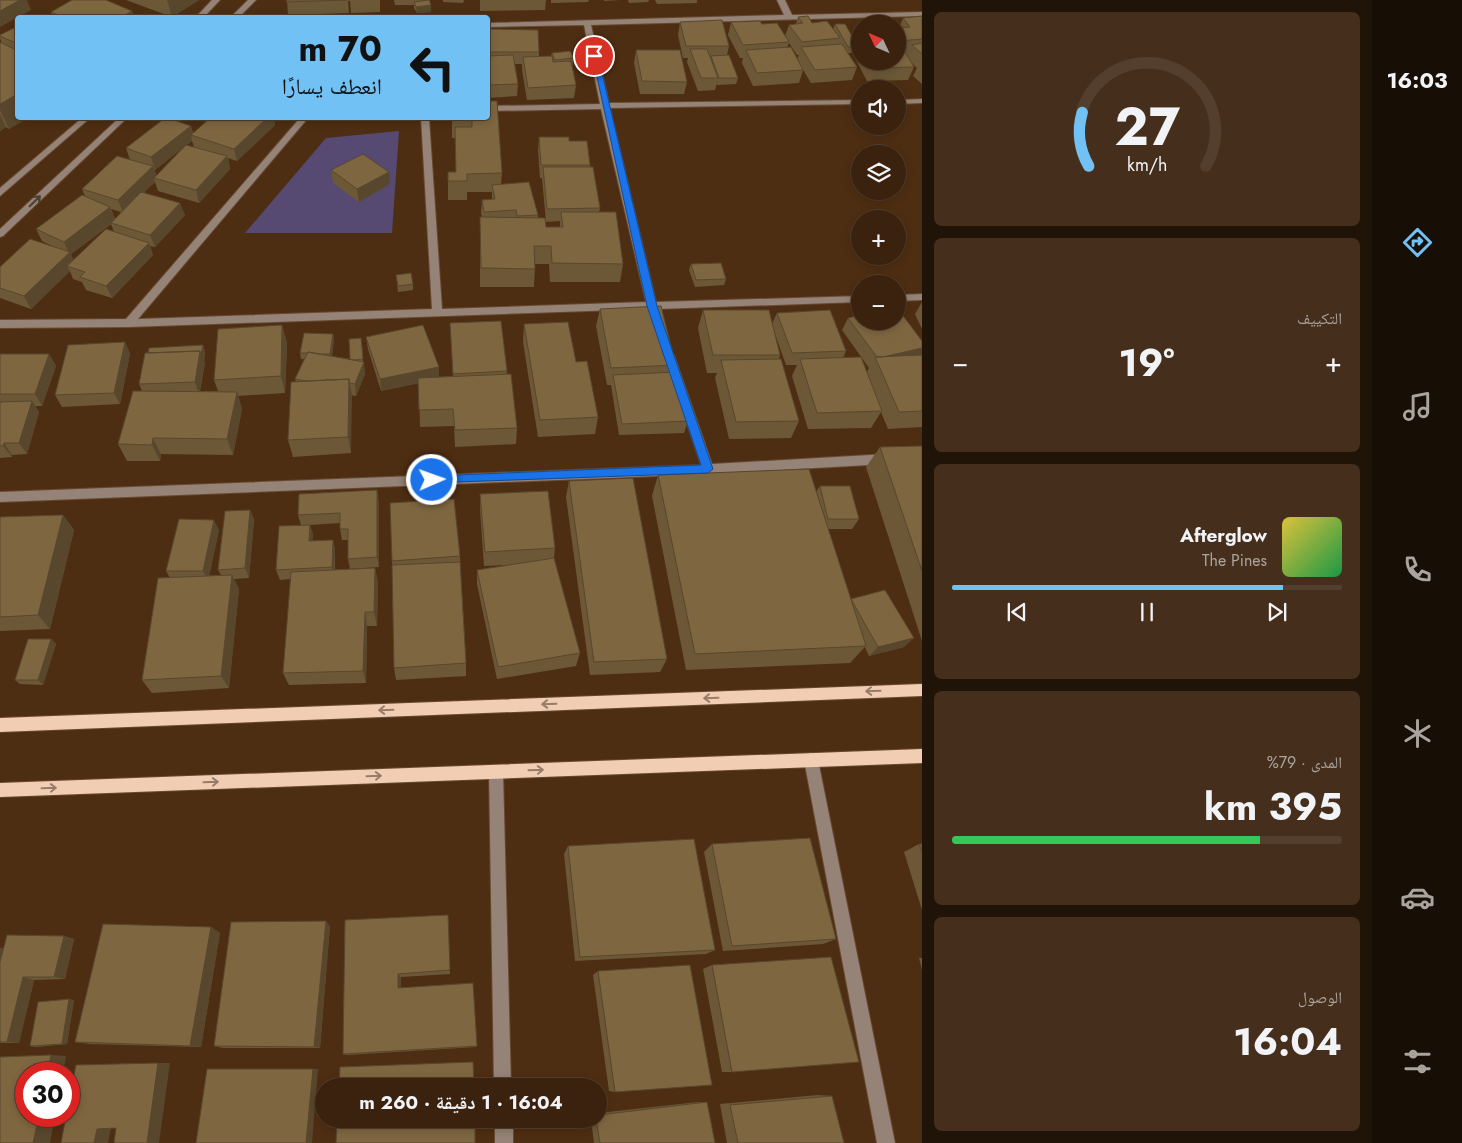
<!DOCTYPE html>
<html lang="ar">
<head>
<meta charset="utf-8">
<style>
	:root { --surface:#3a220e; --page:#452f1c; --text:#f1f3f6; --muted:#aba49e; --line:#543f2e; --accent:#72c1f5 }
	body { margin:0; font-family:Jost,"Noto Naskh Arabic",sans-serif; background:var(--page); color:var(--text); direction:rtl; height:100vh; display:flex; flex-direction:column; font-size:19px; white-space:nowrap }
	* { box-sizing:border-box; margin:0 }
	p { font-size:16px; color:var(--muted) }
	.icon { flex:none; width:28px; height:28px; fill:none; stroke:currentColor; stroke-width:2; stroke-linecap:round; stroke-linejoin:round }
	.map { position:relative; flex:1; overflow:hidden; direction:ltr }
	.details { display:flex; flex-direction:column; gap:12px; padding:12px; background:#201308; width:450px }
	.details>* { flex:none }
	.banner { position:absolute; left:15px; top:15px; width:475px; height:105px; border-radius:5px; box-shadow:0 2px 8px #0003,0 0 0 1px var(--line); direction:rtl; background:#72c1f5; color:#111; overflow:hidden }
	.needle { width:32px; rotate:314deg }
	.buttons { position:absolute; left:851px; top:15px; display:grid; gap:10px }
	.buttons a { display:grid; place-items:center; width:55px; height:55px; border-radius:50%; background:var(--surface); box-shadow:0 2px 8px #0003,0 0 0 1px var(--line); font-size:25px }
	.speed { position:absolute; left:15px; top:1062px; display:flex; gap:10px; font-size:25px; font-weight:700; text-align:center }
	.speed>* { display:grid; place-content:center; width:65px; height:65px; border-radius:50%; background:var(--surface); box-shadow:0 2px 8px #0003,0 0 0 1px var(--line); line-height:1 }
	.speed .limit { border:8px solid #d22; background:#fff; color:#111 }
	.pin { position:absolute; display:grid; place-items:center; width:42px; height:42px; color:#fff; margin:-21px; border:2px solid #fff; border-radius:50%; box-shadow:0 1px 5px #0007 }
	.me { position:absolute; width:55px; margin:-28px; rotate:88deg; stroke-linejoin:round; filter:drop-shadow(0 0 4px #0008) }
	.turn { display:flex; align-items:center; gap:18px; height:105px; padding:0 25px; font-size:22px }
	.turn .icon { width:65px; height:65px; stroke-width:2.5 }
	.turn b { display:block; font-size:35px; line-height:42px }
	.big { font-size:38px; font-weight:700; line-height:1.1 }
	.details .widget { flex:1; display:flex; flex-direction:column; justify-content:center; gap:8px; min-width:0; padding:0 18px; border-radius:8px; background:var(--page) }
	.details .dial { align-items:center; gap:0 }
	.dial svg { height:130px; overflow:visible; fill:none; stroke:var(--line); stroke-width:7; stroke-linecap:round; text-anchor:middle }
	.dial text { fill:var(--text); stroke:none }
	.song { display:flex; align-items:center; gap:15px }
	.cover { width:60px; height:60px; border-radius:8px; background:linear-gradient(135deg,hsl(50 70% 55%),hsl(140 70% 35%)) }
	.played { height:5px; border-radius:2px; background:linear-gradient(90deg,var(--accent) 85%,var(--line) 85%) }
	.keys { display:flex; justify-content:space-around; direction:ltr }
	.heat { display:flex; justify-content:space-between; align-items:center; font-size:28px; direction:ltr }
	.charge { height:8px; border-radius:4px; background:linear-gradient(90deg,#34c759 79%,var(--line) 0) }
	.trip { position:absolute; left:315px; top:1078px; width:292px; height:50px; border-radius:25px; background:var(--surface); box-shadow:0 2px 8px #0003,0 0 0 1px var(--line); font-weight:700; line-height:50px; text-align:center; direction:rtl }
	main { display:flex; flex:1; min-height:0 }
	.dock { display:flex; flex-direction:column; width:90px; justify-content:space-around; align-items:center; background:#170e06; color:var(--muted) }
	.dock .icon { width:35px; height:35px }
	.dock .active { color:var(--accent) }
	.dock b { font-size:22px; color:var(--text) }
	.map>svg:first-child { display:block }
	.green { fill:#564972 }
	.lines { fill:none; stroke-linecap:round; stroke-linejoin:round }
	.minor-casing { stroke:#674930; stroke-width:2 }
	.major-casing { stroke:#674930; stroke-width:2 }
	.minor { fill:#948376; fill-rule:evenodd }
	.major { fill:#f1ceb3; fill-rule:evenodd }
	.wall { fill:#6c5837; fill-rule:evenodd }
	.shaded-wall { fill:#58472d }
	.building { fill:#7e6640; stroke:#58472d }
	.oneway { stroke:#4e3f33 }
	.oneway2 { stroke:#977d69 }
	.route { fill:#1a73e8; stroke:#114b97 }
</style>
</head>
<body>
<main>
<nav class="dock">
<b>16:03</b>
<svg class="icon active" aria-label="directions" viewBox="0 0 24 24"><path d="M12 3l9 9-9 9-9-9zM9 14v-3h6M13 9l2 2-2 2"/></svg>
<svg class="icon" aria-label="music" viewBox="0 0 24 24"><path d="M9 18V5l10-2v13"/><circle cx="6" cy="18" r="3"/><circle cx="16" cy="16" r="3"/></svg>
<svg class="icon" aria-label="phone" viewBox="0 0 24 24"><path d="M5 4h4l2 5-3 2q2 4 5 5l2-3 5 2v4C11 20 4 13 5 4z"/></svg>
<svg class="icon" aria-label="climate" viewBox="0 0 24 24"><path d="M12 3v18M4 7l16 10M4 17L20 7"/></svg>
<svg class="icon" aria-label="car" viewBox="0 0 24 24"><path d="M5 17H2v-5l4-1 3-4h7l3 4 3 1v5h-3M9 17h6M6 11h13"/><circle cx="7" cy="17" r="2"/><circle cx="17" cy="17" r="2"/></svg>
<svg class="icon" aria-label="filters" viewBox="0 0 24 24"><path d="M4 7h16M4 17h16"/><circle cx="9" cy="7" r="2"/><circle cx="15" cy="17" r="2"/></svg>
</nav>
<section class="details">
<div class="widget dial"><svg viewBox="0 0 100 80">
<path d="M14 69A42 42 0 1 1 86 69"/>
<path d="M14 69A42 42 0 0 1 10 36" stroke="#72c1f5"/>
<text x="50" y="56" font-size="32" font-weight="700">27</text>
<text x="50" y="72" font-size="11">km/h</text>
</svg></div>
<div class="widget"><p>التكييف</p>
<div class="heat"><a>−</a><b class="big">19°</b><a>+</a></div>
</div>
<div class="widget">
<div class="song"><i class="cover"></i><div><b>Afterglow</b><p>The Pines</p></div></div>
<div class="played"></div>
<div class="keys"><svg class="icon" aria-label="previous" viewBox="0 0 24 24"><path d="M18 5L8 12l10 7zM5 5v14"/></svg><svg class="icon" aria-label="pause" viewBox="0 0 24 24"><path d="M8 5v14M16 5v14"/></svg><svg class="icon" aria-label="next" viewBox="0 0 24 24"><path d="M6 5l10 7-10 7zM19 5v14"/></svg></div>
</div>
<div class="widget"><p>المدى · 79%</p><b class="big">395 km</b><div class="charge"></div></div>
<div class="widget"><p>الوصول</p><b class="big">16:04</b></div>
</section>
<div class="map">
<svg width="922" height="1143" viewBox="0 0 922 1143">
	<rect width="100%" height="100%" fill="#4e2e12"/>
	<path class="green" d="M399,131L392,233H245L326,138Z"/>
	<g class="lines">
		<defs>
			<path id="minor" d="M212,0H220L203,18H195Z
				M248,0H256L238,18H230Z
				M777,0H785L792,15L922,12V16L591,25L609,103L860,100V104L610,108L656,302L860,296V302L658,309L659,313L654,317L650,316L648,309L129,327L0,328V320L126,319L300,118H308L138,319L432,309L421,118H429L442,309L646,302L601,109L488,111V106L600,104L584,25L488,27V23L784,15Z
				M922,99V103L898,104V100Z
				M82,118H90L0,196V188Z
				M119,118H127L3,236L0,237V229Z
				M922,294V300L898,301V295Z
				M669,351L674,355L712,464L922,452V462L708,474L0,502V492L701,465L664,355Z
				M811,753L816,755L818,760L895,1143H877L804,760L806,755Z
				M496,765L501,767L503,772L511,1086H494L489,772L491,767Z
				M495,1119H513V1143H495Z"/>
			<path id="major" d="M922,684V696L0,732V718Z
				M922,749V763L0,797V783Z"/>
		</defs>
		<use href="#minor" class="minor-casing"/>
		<use href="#major" class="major-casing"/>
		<use href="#minor" class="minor"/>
		<use href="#major" class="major"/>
	</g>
	<path class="wall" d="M126,0H199L172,17Z
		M287,0H380V12L351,13L350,1H348L349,13L288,15Z
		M394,0H430L431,12L417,13L414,8V5H395Z
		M443,0H464L463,3L443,2Z
		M480,0H546L545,10L480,11Z
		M551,0H589L588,2L551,3Z
		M604,0H620L604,1Z
		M628,0H649L648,2L629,3Z
		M655,0H697V3L657,4Z
		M132,11L134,18H53L51,12Z
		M922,16V84L913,76L917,68L911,62L914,67L908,80L867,81L854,56L856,53H848L857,67L852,80L811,83L802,68L803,70L799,83L753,86L742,63L743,58H740L728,35L731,22L762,24L785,36L789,25L796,24L798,17L812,23L833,29L835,24L852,36H860V61H898V28H899L903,18ZM789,43L797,55H799L797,59L787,48Z
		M680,22L729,46L727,55L738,78L736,84L717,85V83L715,90L698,91L687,62L688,58H683L678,35Z
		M18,26V118L9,129L6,127L0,131V42L2,43L0,38V35Z
		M488,29L539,52V56H551L552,53L574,58L573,65H572L576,85L574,98L527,100L522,70V64H515L518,84L517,96L488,98Z
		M636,50L687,82L684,94H640L634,63Z
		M452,118H488L502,173L501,184L538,215V217L546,227H560V221L546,222L542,178H540L538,150L539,137L569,141L590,165L600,208L599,212L623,264L620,282H550L549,264H535L534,287H480V217H482L481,213L482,200L492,199V192H467V200H448V172H456L455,138H452Z
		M275,125L237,161L228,158L230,169L199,203L158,191L155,182L144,192L185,215L155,247L150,246L153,255L112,298L86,290L82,282L73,279L70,271L31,309L0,298V267L56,248L42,241L36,229L85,196L82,189L130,160L126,148L191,126L193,133ZM192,141L194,147L186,145ZM186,145L156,176L154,170H155ZM111,209L121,212L115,219ZM111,224L114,232L73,260L71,254Z
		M331,170L389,172L390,184L359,202L333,183Z
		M691,264L726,279L724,285L695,287L689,270Z
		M396,275L413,284V290L398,292Z
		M922,302V329L915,314Z
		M600,309L676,365L673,372L688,421L684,433L619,435L611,385H607L596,326Z
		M703,310L772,324L777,313L846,351L843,358L867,372L869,368L842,330L848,318L922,341V427L888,429L881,412L871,428L808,429L792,376L797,365H786L774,331L780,355L779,359L799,421L791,438L729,439L715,378L717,373H707L698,328Z
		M450,323L507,371V374L517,428L516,444L455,447L454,426L420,427L419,383L381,391L368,349L366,337L439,367V377L453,376Z
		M524,324L576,362L598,417L595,434L538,437L523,342Z
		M282,325L287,343L285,393L238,396L242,409L233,455L161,454L160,461H127L118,444L142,391L139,384L205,351L204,361L205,363L200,391H218L214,380Z
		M333,334L334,340L332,356L350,359L362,344L363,361L365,374L356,396L351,395V453L293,457L288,440L296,382L295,379L304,359H301L300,353Z
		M125,342L130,354L120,404L62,407L55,395Z
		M0,354H49L56,366L42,406H35L39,412L27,454L12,455V457L0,458Z
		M922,446V641L866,467L880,447Z
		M658,475L816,492L820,486L859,519L852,529H828L851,599L904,647L869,656L865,647L850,663L686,670L652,496Z
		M569,481L667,659L660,672L590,675L566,497Z
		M480,494L555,548L554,558L580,653L576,666L497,679L477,584V570L507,565L484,566L480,510Z
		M379,501V567L350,569L348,559V540H342L340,529V523L310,525L313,535L312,541L333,540L335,550V570L375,568L378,583L377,626H367L366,683L289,685L283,673L291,579L280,580L276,570L301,525L298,515Z
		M250,510L254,520L249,578L234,579L239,589L229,688L152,693L142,680L170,578L166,571L219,530L209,576L221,575L218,570Z
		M63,515L74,530L50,629L0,631V517Z
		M460,556L466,663V676L396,680L394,668L392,561Z
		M51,639L56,644L43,685L20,684L15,680Z
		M712,844L836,939L823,944L723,951L704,852Z
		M919,844H922V910L904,852Z
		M568,846L715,950L706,954L575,961L564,854Z
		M448,915L450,974L401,977V988L477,1046L476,1047L347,1055L343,1054L345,920Z
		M330,926L320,1048H223L214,1046Z
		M211,927L220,933L201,1047L90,1044L75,1042Z
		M64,936L74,939L65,979L34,980L19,1043H0V948L4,949Z
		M919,958H922V970Z
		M712,965L732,1072H722L703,969Z
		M598,971L615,1092L609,1091L593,975Z
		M74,1000L67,1044L36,1047L30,1046Z
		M818,1095L832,1096L844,1143H727L720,1104Z
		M698,1102H707L715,1143H594L591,1119H599V1113Z"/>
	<path class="shaded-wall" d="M20,0H27L31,10L0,27V11Z
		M167,0H199L172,17Z
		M431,5V12L417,13L416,7Z
		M132,11L134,18H120Z
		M18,94V118H29L9,129L0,110V104Z
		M0,114L6,127L0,131Z
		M267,118H274L275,125L237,161L234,149Z
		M191,126L194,136L191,135L192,141L155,170L151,157Z
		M227,156L230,169L199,203L196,190Z
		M153,166L158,179L154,178L155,182L123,213L118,200Z
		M389,172L390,184L359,202L357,189Z
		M180,203L185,215L155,247L150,235Z
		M110,207L115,220L71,254L76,265L67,266L70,271L31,309L24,296L69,253L64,242Z
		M149,243L153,255L112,298L106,286Z
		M282,325L287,343L285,393L281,376Z
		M333,334L334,340L331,360L330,354Z
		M361,338L363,363L364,362L365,374L356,396L355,384L363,363Z
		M125,342L130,354L120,404L114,393Z
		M203,345L205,351L204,361L205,363L199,394L195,382L200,351Z
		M922,348V355L877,358Z
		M49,354L56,366L42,406L35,394Z
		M439,367V379L381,391L380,379Z
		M349,379L352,396L351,453L348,437Z
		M237,392L242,409L233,455L227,439Z
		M32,401L39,412L27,454L19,443Z
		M153,438L161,454L160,461L152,445Z
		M4,443L12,455V457L3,446Z
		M377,490L379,501V567L377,557Z
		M250,510L254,520L249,578L245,568Z
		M63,515L74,530L50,629L38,615Z
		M214,520L219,530L208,581L203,571Z
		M310,525L313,535L312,551L309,541Z
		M333,540L335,550L334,577L332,567Z
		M375,568L378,583L377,626L374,612Z
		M232,575L239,589L229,688L221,676Z
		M365,612L367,626L366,683L363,671Z
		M914,638L904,647L869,656L878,647Z
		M51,639L56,644L43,685L38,680Z
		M326,921L330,926L320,1048L314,1047Z
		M211,927L220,933L201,1047L190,1046Z
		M64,936L74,939L65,979L54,977Z
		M0,948L4,949L0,964Z
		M398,974L401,977V991L398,988Z
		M23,977L34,980L19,1043L7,1042Z
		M69,999L74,1000L67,1044H62Z
		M51,1055L66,1056L63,1074H47Z
		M158,1063H170L159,1143H147Z
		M313,1069H318L312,1143H306Z
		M39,1116H55L50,1143H33Z
		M111,1127L108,1143H94L97,1129Z"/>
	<path class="building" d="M0,0H20L0,11Z
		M72,0H106L132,11L120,18H65L51,12Z
		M287,0H347L286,2Z
		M429,0L431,5L416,7L414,2Z
		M808,16L812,23L827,21L840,38L802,42L789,25L803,23L798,17Z
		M922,16V39L899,41L898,39V28L910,27L903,18Z
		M722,20L729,46H686L680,22Z
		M760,21L762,24L777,23L789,42L743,45L731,22Z
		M835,24H845L852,36H860V44H859L858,46L848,47Z
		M18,26V44L0,36V35Z
		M488,29L538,30L539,52H488Z
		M0,42L18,51V94L0,104Z
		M898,42H899L914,67L873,68L869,61H898Z
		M922,43V54L912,45Z
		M842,44L857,67L815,70L801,47Z
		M791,47L803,70L757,73L746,50Z
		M690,49H707L718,78H701Z
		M636,50H680L687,82L642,81Z
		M570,51L574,58L555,60L552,53Z
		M513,55L518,84L488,85V56Z
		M729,55L738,78H719L711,56Z
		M552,56L553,62L571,61L576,85L528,88L523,57Z
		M488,101H497L502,173L467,174V181H448V172H456L455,127H472V119L452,120V118H488Z
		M165,118H168L191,126L151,157L126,148Z
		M210,118H267L234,149L191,135Z
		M539,137H569V141H587L590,165H541Z
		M186,145L227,156L196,190L154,178Z
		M363,154L389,172L357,189L331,170Z
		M117,156L153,166L118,200L82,189Z
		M543,167H593L600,208L547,209Z
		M529,182L538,215L517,216L516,210L484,212L482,200L495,199L492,185Z
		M141,192L180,203L150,235L111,223Z
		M82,195L110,207L64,242L36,229Z
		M561,212H616L623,264L552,263L551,246H534L535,269L481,268L480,217L545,218L546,227H563Z
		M106,229L149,243L106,286L80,277L85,272L67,266Z
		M30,239L70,252L24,296L0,288V267Z
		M721,263L726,279L696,280L691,264Z
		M411,273L413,284L398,286L396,275Z
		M661,306L676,365L611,368L600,309Z
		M898,309L922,341V348L883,357H877L848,318L860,315V321H898Z
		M703,310H769L780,355H713Z
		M830,310L846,351L792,353L777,313Z
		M501,321L507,371L453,374L450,323Z
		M568,322L576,362L587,361L598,417L540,420L524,324Z
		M282,325L281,376L214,380L218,329Z
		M423,325L439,367L380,379L366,337Z
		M304,333L333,334L330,354H320L308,352L307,353H300Z
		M361,338L363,359L354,360L350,359L349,339Z
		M125,342L114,393L55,395L68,345Z
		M203,345L201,355L200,351L148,353L149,348Z
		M200,351L195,382L139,384L145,353Z
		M308,352L364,362L355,384L349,383V379L332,380L327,379L326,380L307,381L295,379Z
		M0,354H49L35,394H0Z
		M922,355V411L899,412L875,357Z
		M861,357L882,411L817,413L800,359Z
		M781,359L799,421L736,422L721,360Z
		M676,372L688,421L622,424L613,375Z
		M511,374L517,428L455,430L453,409L419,410L418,378Z
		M349,379L348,437L288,440L291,382Z
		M133,391L237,392L227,439L153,438L152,445L118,444Z
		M32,401L19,443H4L3,446H0V402Z
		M922,446V571L880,447Z
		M809,469L866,646L695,654L658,475Z
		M633,478L667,659L594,662L569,481Z
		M820,486H850L859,519H828Z
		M377,490V557L348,559V529H340V513L298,515L299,494Z
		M548,491L555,548L485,552L480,494Z
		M454,499L460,556L392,561L390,503Z
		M250,510L245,568L218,570L225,511Z
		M63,515L38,615L0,617V517Z
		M179,519L214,520L203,571H166Z
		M310,525L309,541L333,540L332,567L276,570L279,526Z
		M554,558L580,653L498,667L477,570Z
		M460,562L466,663L394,668L392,565Z
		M375,568L374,612H365L363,671L283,673L291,572Z
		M232,575L221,676L142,680L158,578Z
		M885,590L914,638L878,647L851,599Z
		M28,639H51L38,680H15Z
		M810,838L836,939L732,946L712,844Z
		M694,839L715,950L580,957L568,846Z
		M919,844H922V852Z
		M448,915L450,970L398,974V988L473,983L477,1046L343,1054L345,920Z
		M326,921L314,1047L214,1046L231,922Z
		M103,924L211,927L190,1046L75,1042Z
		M7,935L64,936L54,977H23L7,1042H0V962Z
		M831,957L859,1062L732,1072L712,965Z
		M690,965L712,1085L615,1092L598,971Z
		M69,999L62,1044L30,1046L38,1002Z
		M51,1055L47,1074H26V1116H39L33,1143H0V1057Z
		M473,1062L474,1086H339L340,1067Z
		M158,1063L147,1143H114L116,1128L97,1129L94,1143H61L66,1116H69V1101L76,1065Z
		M207,1069H313L306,1143H196Z
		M832,1096L844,1143H738L730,1105Z
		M707,1102L715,1143H600L596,1119H599V1115Z
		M337,1119H475V1143H336Z"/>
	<defs><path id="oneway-shaft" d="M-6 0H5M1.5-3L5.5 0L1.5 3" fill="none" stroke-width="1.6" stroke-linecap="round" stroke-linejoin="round" transform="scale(1.25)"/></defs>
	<use class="oneway" href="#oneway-shaft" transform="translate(35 201) rotate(-44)"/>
	<g class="oneway2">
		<use href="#oneway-shaft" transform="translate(873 691) rotate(178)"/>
		<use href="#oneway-shaft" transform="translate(711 698) rotate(178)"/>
		<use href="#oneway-shaft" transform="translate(549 704) rotate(178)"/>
		<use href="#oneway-shaft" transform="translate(386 710) rotate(178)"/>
		<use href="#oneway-shaft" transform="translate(536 770) rotate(-2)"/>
		<use href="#oneway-shaft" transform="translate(374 776) rotate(-2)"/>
		<use href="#oneway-shaft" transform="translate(211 782) rotate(-2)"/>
		<use href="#oneway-shaft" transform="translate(49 788) rotate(-2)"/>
	</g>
	<path class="route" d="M592,54L598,56L657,306L713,469L708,473L429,483L427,480L432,476L701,465L647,306Z"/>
</svg>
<div class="buttons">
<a><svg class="needle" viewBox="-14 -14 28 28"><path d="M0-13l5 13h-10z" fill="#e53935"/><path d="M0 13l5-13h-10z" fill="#aba49e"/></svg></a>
<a><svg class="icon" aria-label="sound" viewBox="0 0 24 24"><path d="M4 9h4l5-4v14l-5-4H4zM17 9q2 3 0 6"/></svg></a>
<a><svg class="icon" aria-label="layers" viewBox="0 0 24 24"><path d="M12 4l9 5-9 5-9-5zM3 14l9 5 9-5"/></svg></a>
<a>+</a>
<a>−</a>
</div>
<div class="speed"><div class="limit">30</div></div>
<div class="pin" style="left:594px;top:56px;background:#d93025"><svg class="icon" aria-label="arrive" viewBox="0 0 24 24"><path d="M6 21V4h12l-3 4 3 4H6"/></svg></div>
<svg class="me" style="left:432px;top:480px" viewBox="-20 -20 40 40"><circle r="17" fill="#1a73e8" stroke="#fff" stroke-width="3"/><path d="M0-11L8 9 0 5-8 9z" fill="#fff"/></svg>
<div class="trip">16:04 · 1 دقيقة · 260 m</div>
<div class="banner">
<div class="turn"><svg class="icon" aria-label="left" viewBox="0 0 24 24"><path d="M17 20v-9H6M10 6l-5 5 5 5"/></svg><div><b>70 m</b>انعطف يسارًا</div></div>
</div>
</div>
</main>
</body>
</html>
